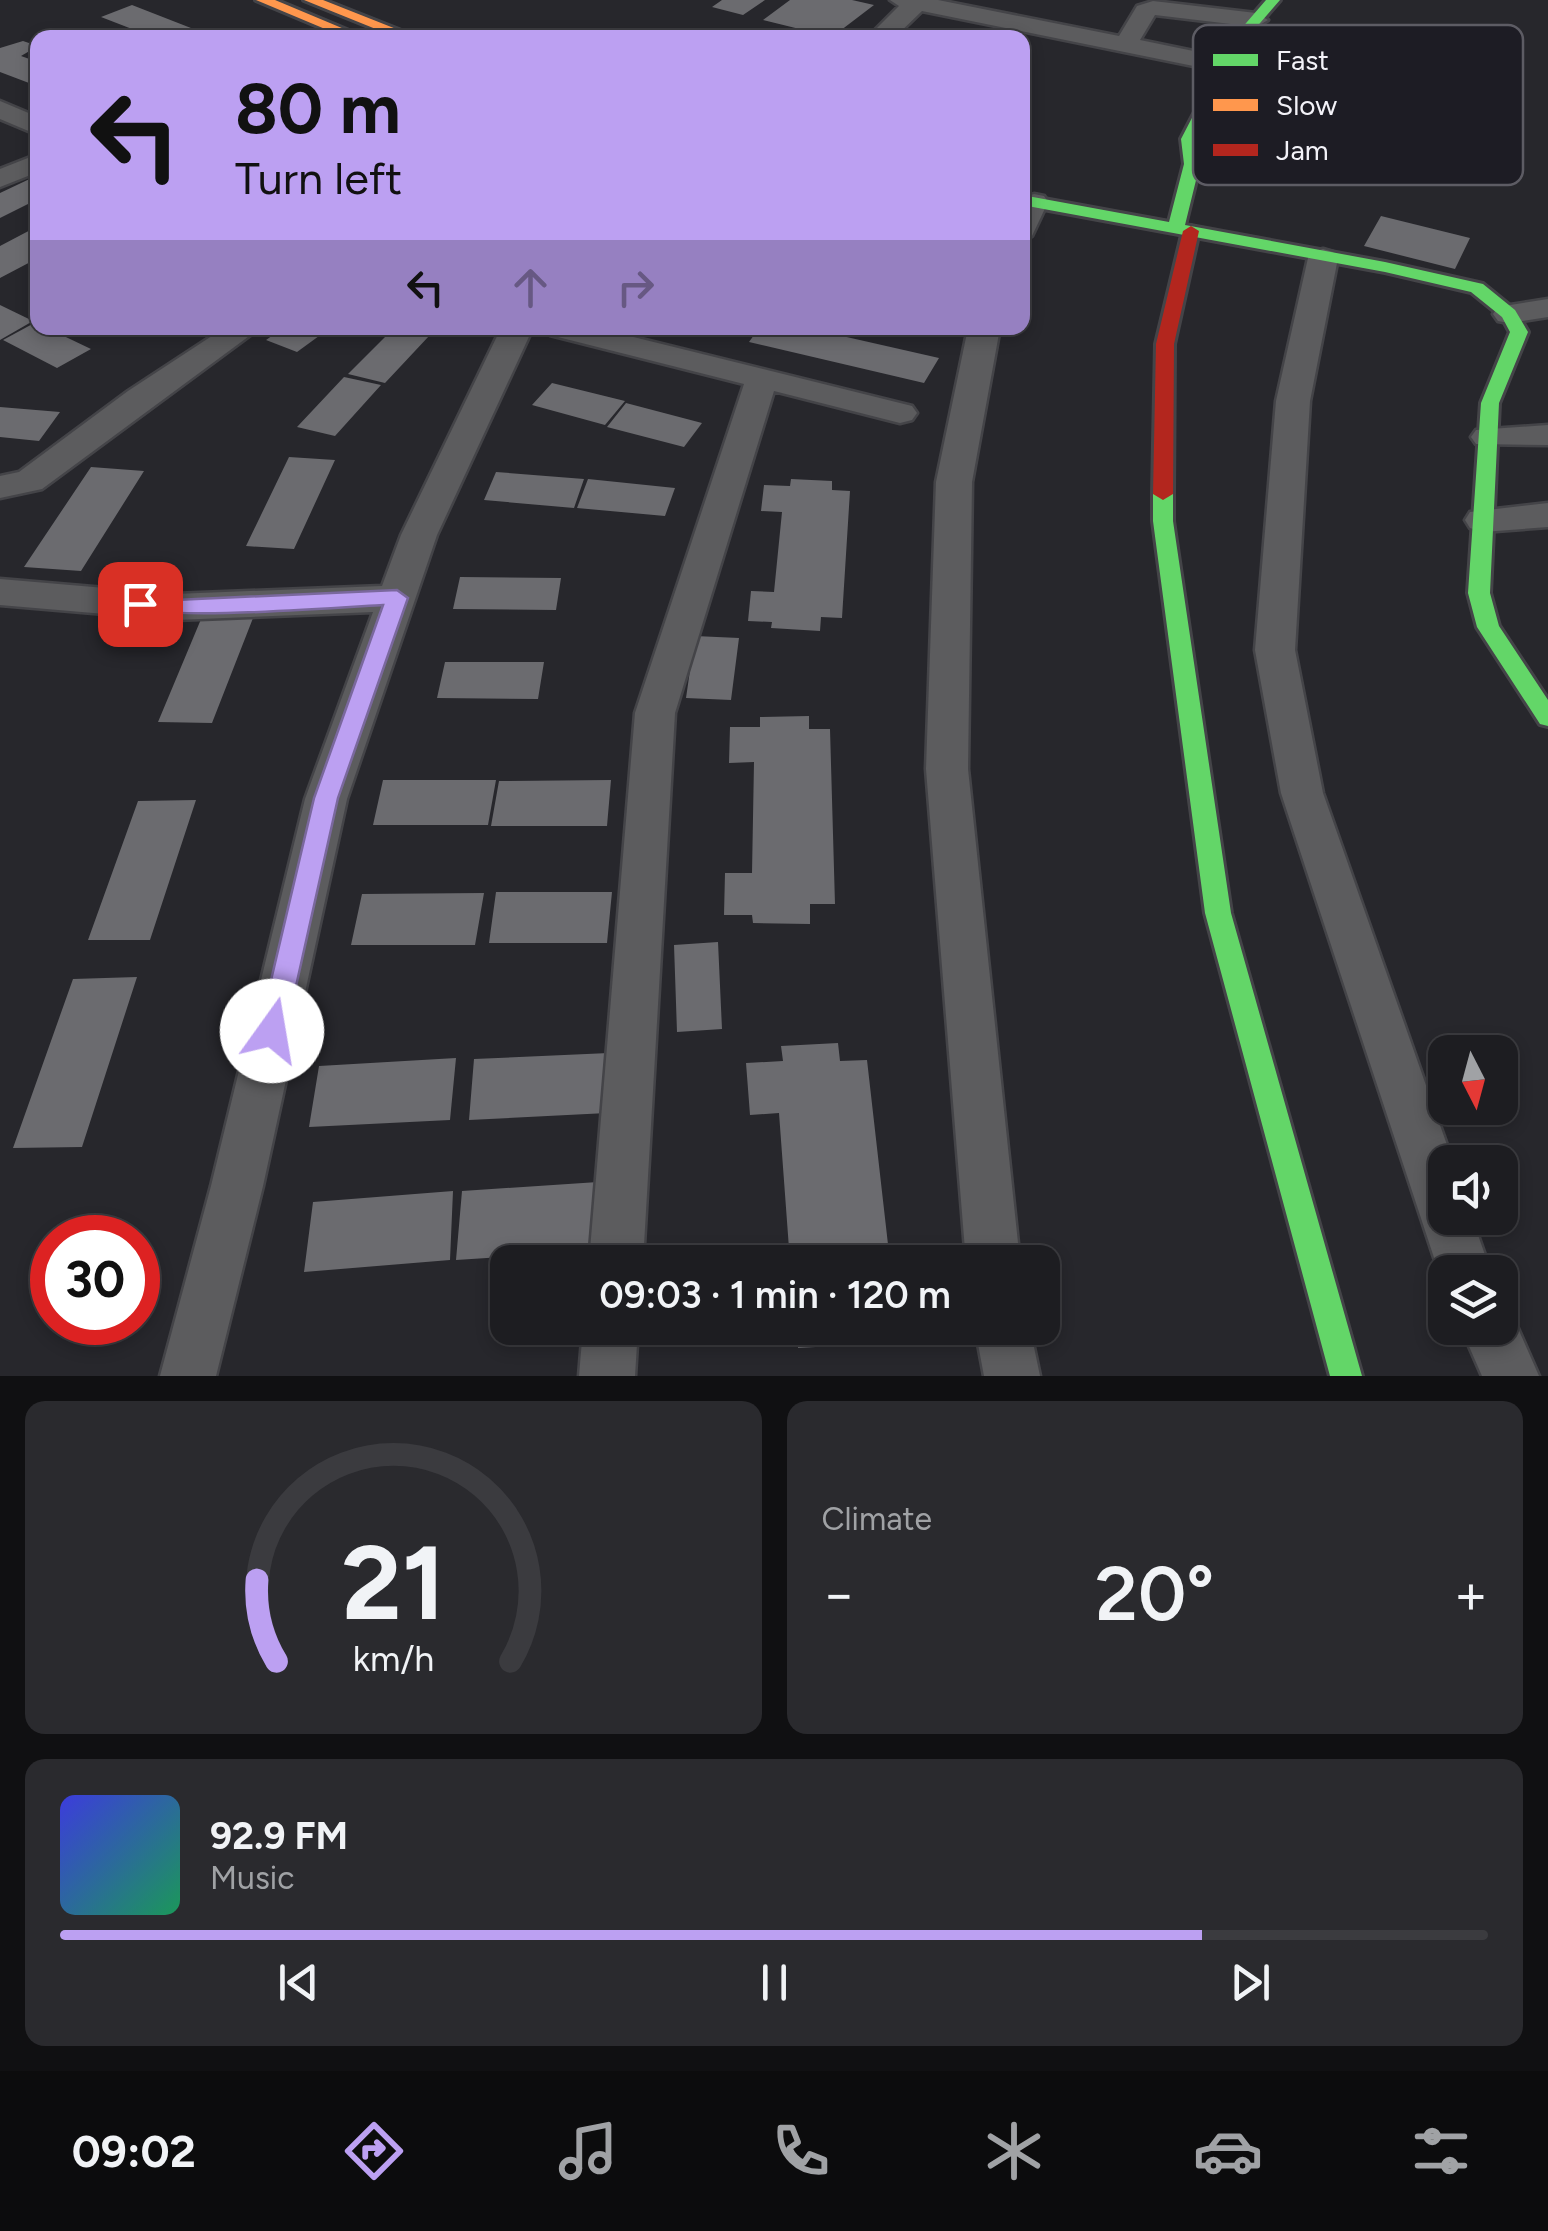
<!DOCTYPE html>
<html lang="en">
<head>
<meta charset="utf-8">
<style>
	:root { --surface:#1d1d21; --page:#2a2a2e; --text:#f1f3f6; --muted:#a0a2a5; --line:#3b3b3f; --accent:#bca0f2 }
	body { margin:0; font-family:Figtree,sans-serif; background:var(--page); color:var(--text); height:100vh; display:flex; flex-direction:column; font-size:38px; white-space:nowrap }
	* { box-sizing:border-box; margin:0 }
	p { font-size:32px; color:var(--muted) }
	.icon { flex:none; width:55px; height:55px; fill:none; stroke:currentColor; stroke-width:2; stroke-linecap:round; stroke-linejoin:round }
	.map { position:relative; height:1376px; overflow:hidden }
	.side { display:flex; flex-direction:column; gap:25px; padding:25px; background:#101012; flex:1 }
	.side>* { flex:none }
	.guide { position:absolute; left:30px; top:30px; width:1000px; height:305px; border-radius:20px; box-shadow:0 5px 15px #0003,0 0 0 2px var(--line); background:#bca0f2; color:#111; overflow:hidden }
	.needle { width:65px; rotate:174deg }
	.fabs { position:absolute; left:1428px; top:1035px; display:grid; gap:20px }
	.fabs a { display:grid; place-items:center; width:90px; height:90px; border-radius:20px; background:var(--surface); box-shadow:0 5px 15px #0003,0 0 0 2px var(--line); font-size:50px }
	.speed { position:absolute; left:30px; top:1215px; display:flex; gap:20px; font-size:50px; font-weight:700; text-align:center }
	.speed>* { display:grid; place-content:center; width:130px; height:130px; border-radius:50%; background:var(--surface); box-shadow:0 5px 15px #0003,0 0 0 2px var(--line); line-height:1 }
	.speed .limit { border:15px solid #d22; background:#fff; color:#111 }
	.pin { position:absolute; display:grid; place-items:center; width:85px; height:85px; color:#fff; margin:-42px; border-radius:20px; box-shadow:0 5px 15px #0006 }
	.me { position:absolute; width:110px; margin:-55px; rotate:13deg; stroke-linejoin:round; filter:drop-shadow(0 0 8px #0008) }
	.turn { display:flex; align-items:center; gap:35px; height:210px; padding:0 40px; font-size:45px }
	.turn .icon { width:130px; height:130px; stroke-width:2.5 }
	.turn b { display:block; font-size:70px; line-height:85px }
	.lanes { display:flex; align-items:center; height:95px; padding:0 40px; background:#0003; justify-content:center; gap:50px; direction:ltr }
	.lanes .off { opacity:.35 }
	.big { font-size:75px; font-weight:600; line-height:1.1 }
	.side .tile { flex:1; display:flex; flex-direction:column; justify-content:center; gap:15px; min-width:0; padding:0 35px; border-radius:20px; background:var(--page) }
	.side .dial { align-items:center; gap:0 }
	.dial svg { height:260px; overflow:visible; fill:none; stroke:var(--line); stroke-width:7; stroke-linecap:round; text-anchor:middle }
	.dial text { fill:var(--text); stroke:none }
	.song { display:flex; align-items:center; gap:30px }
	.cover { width:120px; height:120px; border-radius:15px; background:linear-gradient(135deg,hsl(240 70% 55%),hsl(150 70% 35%)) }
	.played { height:10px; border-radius:5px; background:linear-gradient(90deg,var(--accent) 80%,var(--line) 80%) }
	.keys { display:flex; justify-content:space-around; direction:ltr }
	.heat { display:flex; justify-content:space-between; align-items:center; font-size:55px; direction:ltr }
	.side .tiles { flex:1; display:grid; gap:25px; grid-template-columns:1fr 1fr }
	.tile:last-child { grid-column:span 2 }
	.trip { position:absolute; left:490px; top:1245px; width:570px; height:100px; border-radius:20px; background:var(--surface); box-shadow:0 5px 15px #0003,0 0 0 2px var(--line); font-weight:600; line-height:100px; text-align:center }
	.tab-bar { display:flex; height:160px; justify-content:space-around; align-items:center; background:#0c0c0d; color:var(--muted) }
	.tab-bar .icon { width:70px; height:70px }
	.tab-bar .on { color:var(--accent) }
	.tab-bar b { font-size:45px; color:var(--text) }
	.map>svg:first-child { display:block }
	.building { fill:#6b6b6f }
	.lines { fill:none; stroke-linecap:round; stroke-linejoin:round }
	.street-casing { stroke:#444448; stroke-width:5 }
	.fast-casing { stroke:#444448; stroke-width:6 }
	.slow-casing { stroke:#444448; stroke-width:6 }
	.jam-casing { stroke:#444448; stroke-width:6 }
	.street { fill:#5c5c5e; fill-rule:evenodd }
	.fast { fill:#63d668; fill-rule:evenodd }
	.slow { fill:#ff974d; fill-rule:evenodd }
	.jam { fill:#b3261e; fill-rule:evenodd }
	.route { fill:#bca0f2; stroke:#7a689d; stroke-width:2.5 }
	.key { fill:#1d1c24; stroke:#5d5c64; stroke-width:2.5 }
	.key-label { font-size:28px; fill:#f3f2f8 }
</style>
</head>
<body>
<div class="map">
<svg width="1548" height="1376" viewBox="0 0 1548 1376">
	<rect width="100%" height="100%" fill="#27272c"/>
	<path class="building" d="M722,0H765L743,15L712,7Z
		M790,0H852L874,5L832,37L763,20Z
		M132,5L214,37V38H113L132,29L101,17Z
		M23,41L38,46L21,56L38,62V79L29,83L0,72V48Z
		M38,175V199L0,218V193Z
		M1381,216L1470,238L1455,269L1364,246Z
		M38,226V258L0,278V246Z
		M0,305L33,321L0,340Z
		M38,321V328H47L91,349L57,368L3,340Z
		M283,328H330L297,352L266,340Z
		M394,328L429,336L385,383L348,374Z
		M759,328H807L939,358L924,383L749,342Z
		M344,377L381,385L335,436L297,427Z
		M552,383L625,401L605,425L532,405Z
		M626,403L702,423L684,447L607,427Z
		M0,407L60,412L39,441L0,437Z
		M289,457L335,460L294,549L246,546Z
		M91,467L144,471L81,571L24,567Z
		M496,472L584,479L574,508L484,500Z
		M588,479L675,488L665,516L577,508Z
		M791,479L832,481V490L850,491L842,618L821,617L820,631L771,628L772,622L748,621L751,591L774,592L782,512L761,511L764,485L790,486Z
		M460,577L561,578L556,610L453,609Z
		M204,612L255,613L212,723L158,722Z
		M695,636L739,638L731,700L686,698Z
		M445,662H544L538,699L437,698Z
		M809,716V729H830L835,904H810V924L753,923L752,915H724L725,873H752L754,762L729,763L730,727H760V717Z
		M383,780H496L488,825H373Z
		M611,780L607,826H491L499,781Z
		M196,800L150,940H88L138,801Z
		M496,892H612L607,943H489Z
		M484,893L475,945H351L362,894Z
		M718,942L722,1029L677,1032L674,945Z
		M137,977L82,1147L13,1148L73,979Z
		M838,1043L840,1061L867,1060L890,1262H790L779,1113L750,1115L746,1063L783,1061L781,1046Z
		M609,1053L607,1113L469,1120L474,1059Z
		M456,1058L450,1120L309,1127L319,1066Z
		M598,1182L597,1251L456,1260L462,1191Z
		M453,1191L450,1260L304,1272L313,1202Z
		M762,1328H867L869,1344L798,1348V1335L763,1338Z"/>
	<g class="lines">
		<defs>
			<path id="street" d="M890,0H938L1119,36L1137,6L1153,1L1256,13L1268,20L1256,27L1155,15L1140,40L1237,60L1241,65L1237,70L1228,73L922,11L894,38H867L899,6Z
				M0,101L38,117V135L0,119Z
				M38,154V172L0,187V169Z
				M1034,194L1044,196L1048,202L1032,236L1022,239V198Z
				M1323,249L1333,252L1338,258L1310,401L1295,650L1323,793L1453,1162H1445V1218H1472L1491,1272H1445V1291L1281,793L1255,650L1276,401L1308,258L1313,252Z
				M1548,299V317L1509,323L1498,321L1493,314L1498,307Z
				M224,328H260L42,489L0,498V476L19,472L128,391Z
				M501,328H533L437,535L347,799L263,1186L216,1376H160L211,1186L305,799L373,612L175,620L0,605V579L175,594L382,586L401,535Z
				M546,328H597L912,406L917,413L912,420L900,423L774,391L675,713L643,1262H589L635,713L744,384L550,335Z
				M968,328H1000L972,482L968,769L1020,1262H966L926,769L936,482Z
				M1548,425V445L1476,444L1471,437L1476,430Z
				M1548,503V527L1483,532L1470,528L1465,520L1470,512Z
				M1500,1305L1509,1308L1539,1376H1482L1461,1328H1500Z
				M583,1328H638L635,1376H579Z
				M975,1328H1030L1040,1376H984Z"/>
			<path id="fast" d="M1266,0H1280L1247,38L1197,139L1200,164L1185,225L1385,262L1483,284L1515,310L1528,332L1499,403L1490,593L1499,626L1548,700V726L1540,724L1477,627L1468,593L1481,403L1510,332L1502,317L1471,292L1385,272L1022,205V195L1169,222L1184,164L1181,139L1234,37Z
				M1163,488L1173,494V521L1231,913L1362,1376H1330L1205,913L1153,521V494Z"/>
			<path id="slow" d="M256,0H275L349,31L337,34Z
				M304,0H323L419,38H398Z"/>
			<path id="jam" d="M1191,226L1199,231L1174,344L1173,494L1163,500L1153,494L1156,344L1183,231Z"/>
		</defs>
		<use href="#street" class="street-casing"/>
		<use href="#fast" class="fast-casing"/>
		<use href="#slow" class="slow-casing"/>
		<use href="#jam" class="jam-casing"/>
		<use href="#street" class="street"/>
		<use href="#fast" class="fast"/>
		<use href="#slow" class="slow"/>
		<use href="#jam" class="jam"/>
	</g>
	<path class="route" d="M397,590L408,598L338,798L286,1031L282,1039L272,1043L263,1039L259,1031L314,798L383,605C346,607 145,623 129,604L140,597L175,600Z"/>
	<rect x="1193" y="25" width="330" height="160" rx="15" class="key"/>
	<rect x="1213" y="54" width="45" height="12" fill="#63d668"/>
	<rect x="1213" y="99" width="45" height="12" fill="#ff974d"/>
	<rect x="1213" y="144" width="45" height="12" fill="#b3261e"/>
	<g class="key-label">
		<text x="1276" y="70">Fast</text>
		<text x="1276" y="115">Slow</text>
		<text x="1276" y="160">Jam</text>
	</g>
</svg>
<div class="fabs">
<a><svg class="needle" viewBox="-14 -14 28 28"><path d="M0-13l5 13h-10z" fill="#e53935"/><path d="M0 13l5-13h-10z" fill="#a0a2a5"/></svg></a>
<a><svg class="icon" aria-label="sound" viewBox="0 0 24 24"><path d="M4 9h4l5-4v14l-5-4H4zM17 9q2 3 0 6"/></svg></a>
<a><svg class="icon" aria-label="layers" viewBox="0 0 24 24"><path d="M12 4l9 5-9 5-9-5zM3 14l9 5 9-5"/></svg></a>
</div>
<div class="speed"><div class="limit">30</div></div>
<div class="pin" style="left:140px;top:604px;background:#d93025"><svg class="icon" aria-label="arrive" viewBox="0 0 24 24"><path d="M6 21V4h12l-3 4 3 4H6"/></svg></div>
<svg class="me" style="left:272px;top:1031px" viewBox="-20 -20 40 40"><circle r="19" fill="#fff"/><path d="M0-13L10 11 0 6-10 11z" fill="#bca0f2"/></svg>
<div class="trip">09:03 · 1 min · 120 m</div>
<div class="guide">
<div class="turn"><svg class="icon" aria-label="left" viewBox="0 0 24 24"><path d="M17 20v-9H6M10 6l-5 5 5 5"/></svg><div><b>80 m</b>Turn left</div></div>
<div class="lanes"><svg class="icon" aria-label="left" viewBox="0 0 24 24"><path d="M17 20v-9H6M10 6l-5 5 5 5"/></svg><svg class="icon off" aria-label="ahead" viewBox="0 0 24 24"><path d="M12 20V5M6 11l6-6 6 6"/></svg><svg class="icon off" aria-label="right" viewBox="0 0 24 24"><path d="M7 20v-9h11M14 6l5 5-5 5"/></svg></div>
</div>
</div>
<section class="side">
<div class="tiles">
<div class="tile dial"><svg viewBox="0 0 100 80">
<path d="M14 69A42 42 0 1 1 86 69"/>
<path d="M14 69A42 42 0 0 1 8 44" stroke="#bca0f2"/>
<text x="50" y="56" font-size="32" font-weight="700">21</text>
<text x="50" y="72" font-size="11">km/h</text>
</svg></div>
<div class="tile"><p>Climate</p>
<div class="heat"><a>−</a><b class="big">20°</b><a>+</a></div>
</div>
<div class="tile">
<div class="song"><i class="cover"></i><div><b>92.9 FM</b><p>Music</p></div></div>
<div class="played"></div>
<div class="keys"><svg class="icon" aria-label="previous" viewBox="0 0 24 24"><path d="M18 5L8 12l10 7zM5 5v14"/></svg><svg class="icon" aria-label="pause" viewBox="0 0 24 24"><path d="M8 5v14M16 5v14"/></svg><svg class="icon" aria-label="next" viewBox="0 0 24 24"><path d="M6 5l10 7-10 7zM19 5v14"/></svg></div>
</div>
</div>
</section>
<nav class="tab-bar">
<b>09:02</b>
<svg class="icon on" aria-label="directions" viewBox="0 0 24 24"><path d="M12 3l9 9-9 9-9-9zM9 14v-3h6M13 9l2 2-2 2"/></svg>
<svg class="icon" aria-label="music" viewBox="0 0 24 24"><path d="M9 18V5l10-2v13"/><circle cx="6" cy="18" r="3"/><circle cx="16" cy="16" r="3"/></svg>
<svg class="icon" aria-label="phone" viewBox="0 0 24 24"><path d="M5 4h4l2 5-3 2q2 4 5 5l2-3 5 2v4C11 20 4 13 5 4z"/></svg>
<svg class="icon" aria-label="climate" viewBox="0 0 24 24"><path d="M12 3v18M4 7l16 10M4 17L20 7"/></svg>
<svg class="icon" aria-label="car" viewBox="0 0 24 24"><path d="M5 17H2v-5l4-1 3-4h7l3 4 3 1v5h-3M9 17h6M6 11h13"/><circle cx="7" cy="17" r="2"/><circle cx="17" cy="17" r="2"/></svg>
<svg class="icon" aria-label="filters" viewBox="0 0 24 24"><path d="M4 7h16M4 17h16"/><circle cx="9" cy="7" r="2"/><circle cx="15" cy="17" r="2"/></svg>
</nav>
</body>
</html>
